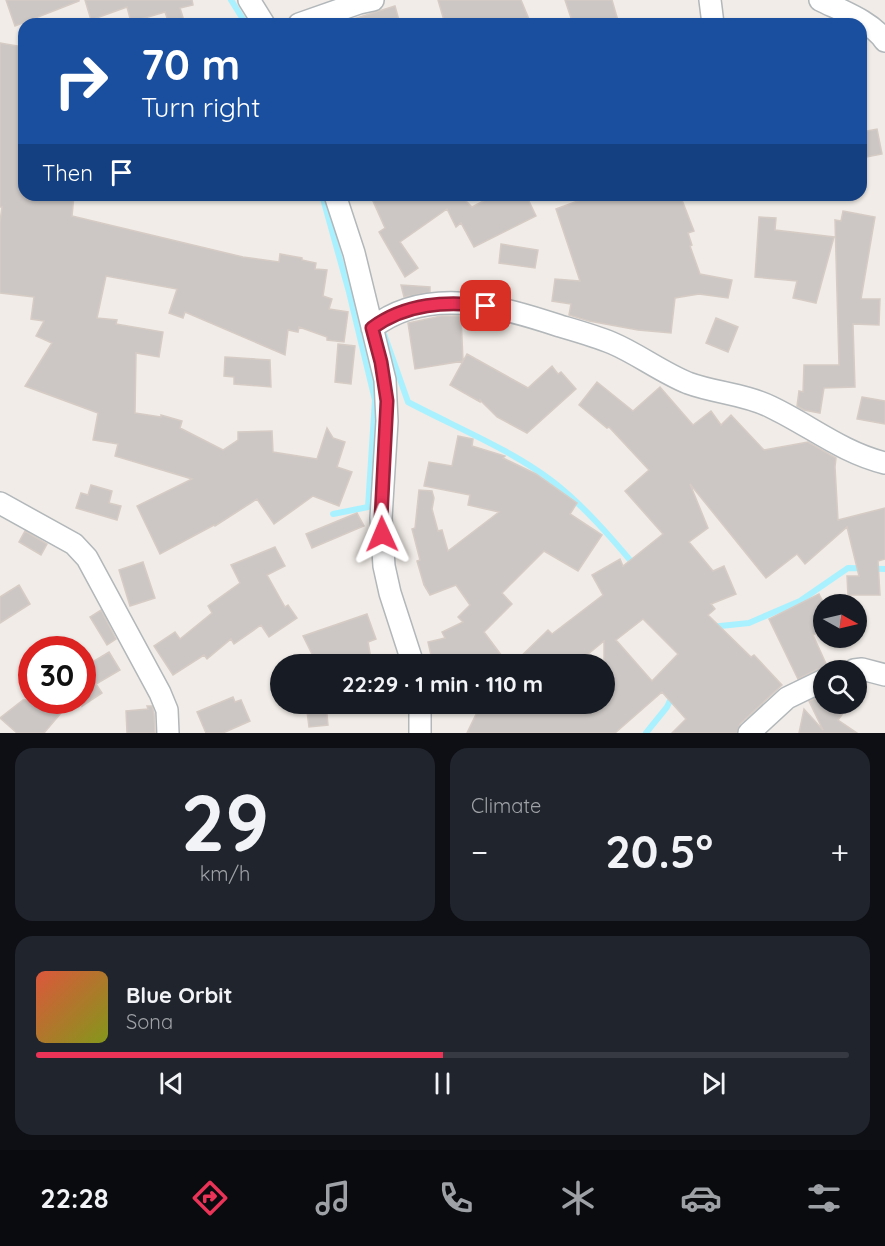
<!DOCTYPE html>
<html lang="en">
<head>
<meta charset="utf-8">
<style>
	:root { --surface:#171b24; --page:#20242c; --text:#f1f3f6; --muted:#9ea1a6; --line:#363941; --accent:#eb3358 }
	body { margin:0; font-family:Quicksand,sans-serif; background:var(--page); color:var(--text); height:100vh; display:flex; flex-direction:column; font-size:22px; white-space:nowrap }
	* { box-sizing:border-box; margin:0 }
	p { font-size:20px; color:var(--muted) }
	.icon { flex:none; width:33px; height:33px; fill:none; stroke:currentColor; stroke-width:2; stroke-linecap:round; stroke-linejoin:round }
	.map { position:relative; height:733px; overflow:hidden }
	.side { display:flex; flex-direction:column; gap:15px; padding:15px; background:#0d0f14; flex:1 }
	.side>* { flex:none }
	.banner { position:absolute; left:18px; top:18px; width:849px; height:183px; border-radius:18px; box-shadow:0 2px 4px #0004; background:#1a4fa0; color:#fff; overflow:hidden }
	.needle { width:39px; rotate:98deg }
	.tools { position:absolute; left:813px; top:594px; display:grid; gap:12px }
	.tools a { display:grid; place-items:center; width:54px; height:54px; border-radius:50%; background:var(--surface); box-shadow:0 2px 4px #0004; font-size:30px }
	.speed { position:absolute; left:18px; top:636px; display:flex; gap:12px; font-size:30px; font-weight:700; text-align:center }
	.speed>* { display:grid; place-content:center; width:78px; height:78px; border-radius:50%; background:var(--surface); box-shadow:0 2px 4px #0004; line-height:1 }
	.speed .limit { border:9px solid #d22; background:#fff; color:#111 }
	.pin { position:absolute; display:grid; place-items:center; width:51px; height:51px; color:#fff; margin:-26px; border-radius:12px; box-shadow:0 3px 9px #0006 }
	.me { position:absolute; width:66px; margin:-33px; rotate:359deg; stroke-linejoin:round; filter:drop-shadow(0 0 4px #0008) }
	.turn { display:flex; align-items:center; gap:21px; height:126px; padding:0 24px; font-size:27px }
	.turn .icon { width:78px; height:78px; stroke-width:2.5 }
	.turn b { display:block; font-size:42px; line-height:51px }
	.then { display:flex; align-items:center; height:57px; padding:0 24px; background:#0003; gap:12px; font-size:22px }
	.big { font-size:45px; font-weight:800; line-height:1.1 }
	.side .widget { flex:1; display:flex; flex-direction:column; justify-content:center; gap:9px; min-width:0; padding:0 21px; border-radius:18px; background:var(--page) }
	.side .dial { align-items:center; gap:0 }
	.dial b { font-size:78px; line-height:1 }
	.song { display:flex; align-items:center; gap:18px }
	.cover { width:72px; height:72px; border-radius:9px; background:linear-gradient(135deg,hsl(10 70% 55%),hsl(70 70% 35%)) }
	.played { height:6px; border-radius:3px; background:linear-gradient(90deg,var(--accent) 50%,var(--line) 50%) }
	.keys { display:flex; justify-content:space-around; direction:ltr }
	.heat { display:flex; justify-content:space-between; align-items:center; font-size:33px; direction:ltr }
	.side .tiles { flex:1; display:grid; gap:15px; grid-template-columns:1fr 1fr }
	.widget:last-child { grid-column:span 2 }
	.trip { position:absolute; left:270px; top:654px; width:345px; height:60px; border-radius:30px; background:var(--surface); box-shadow:0 2px 4px #0004; font-weight:800; line-height:60px; text-align:center }
	.dock { display:flex; height:96px; justify-content:space-around; align-items:center; background:#090b0e; color:var(--muted) }
	.dock .icon { width:42px; height:42px }
	.dock .current { color:var(--accent) }
	.dock b { font-size:27px; color:var(--text) }
	.map>svg:first-child { display:block }
	.lines { fill:none; stroke-linecap:round; stroke-linejoin:round }
	.stream { stroke:#a9f1ff; stroke-width:6 }
	.building { fill:#ccc7c4; stroke:#d6ccc5; stroke-width:1.5; fill-rule:evenodd }
	.minor-casing { stroke:#b2b7ba; stroke-width:24 }
	.minor { stroke:#fff; stroke-width:21 }
	.route-casing { stroke:#992139; stroke-width:15 }
	.route { stroke:#eb3358; stroke-width:10 }
</style>
</head>
<body>
<div class="map">
<svg width="885" height="733" viewBox="0 0 885 733">
	<rect width="100%" height="100%" fill="#f1ece7"/>
	<g class="lines">
		<path class="stream" d="M231,0L246,24
			M322,195L349,292L375,400L368,507L333,514
			M384,334L408,402C455,427 510,449 552,481C583,505 610,536 635,566
			M711,627L749,623L800,601L848,568L885,569
			M646,733L667,707L673,694"/>
	</g>
	<path class="building" d="M6,0H79V1L15,26Z
		M85,0H192L193,5L180,8L185,24H169L165,12L131,22L127,7L91,20Z
		M438,0H521L531,24H445Z
		M565,0H612L619,24H573Z
		M395,6L400,24H347V21Z
		M0,43L24,47L22,67L24,68V195H74L72,216L243,257L279,262L280,254L302,258V260L316,263L315,269L327,270L323,296L332,299L329,309L348,312L344,342L327,340V337L299,327L298,332L288,330L285,355L185,312L183,318L169,313L177,289L106,276L97,318L117,320L116,324L163,332L159,357L136,353L135,413L161,417V415L182,421L180,428L223,450L238,440V432L272,431L273,452L317,459L327,428L333,438L345,442L337,467L352,472L339,506L313,496L274,524L257,499L215,526L214,525L160,554L137,506L192,479L115,456L118,444L93,440L98,413L25,386L52,343L36,336L44,321L31,319L34,297L0,293V222L2,207H0Z
		M877,129L882,154L861,158V132Z
		M386,195H467L463,198L472,207L495,195H526L536,216L474,247L461,223L456,227L447,209L400,242L418,268L405,277L379,232L385,228L373,201Z
		M594,195H680L694,231L688,233L692,245L690,246L700,274L732,280L728,298L699,294L675,298L671,333L638,330L589,321L569,315L571,304L552,301L555,279L580,281L556,209Z
		M843,211L875,217L861,299H880L879,325L853,324L855,387L824,388L820,413L804,410L797,406L799,391L803,392L804,365H839L835,220L841,221Z
		M759,217L776,218L775,230L834,237L816,303L793,298L797,281L755,277Z
		M501,244L538,250L535,268L499,263Z
		M401,285L430,287V292L404,297Z
		M441,316H461L463,361L415,369L408,323Z
		M716,318L738,327L728,352L706,343Z
		M338,344L355,346L351,384L335,382Z
		M467,354L528,388L552,366L558,374L561,372L576,389L527,433L497,417L480,400V402L450,385Z
		M225,357L270,360L271,387L234,384V377L224,376Z
		M597,382L633,411L660,387L693,425L711,411L721,425L731,415L764,450L808,442L836,458L835,467L838,520L885,508V559L878,561L880,595H848L847,576H859L847,527L805,564L797,554L766,578L690,484L708,528L689,542L713,571L724,566L736,594L711,604L715,609L708,615L751,657L754,655L782,685L740,724L737,733H672L686,719L662,692L615,733H467L481,704H602L604,705V641L576,664H513L548,630L552,634L603,595L592,575L620,559L623,566L663,534L625,491L649,470L609,427L607,428L579,405ZM643,619L678,654L652,681L616,640Z
		M862,397L885,401V424L857,419Z
		M458,436L473,439L472,446L505,456L503,458L536,474L577,503L570,514L602,535L578,571L544,551L502,593L512,604L484,632L508,664H433L428,642L445,638L442,632L463,622L458,617L470,605L456,585L430,595L424,585L417,561L420,560L412,529L415,528L419,490L432,491L434,498L432,509L438,531L442,530L448,551L499,512L468,505L470,495L424,486L429,462L452,466Z
		M91,485L112,491L109,503L121,506L117,520L76,508L81,493L88,495Z
		M357,513L364,526L312,548L306,534Z
		M25,531L47,544L41,555L19,542Z
		M275,547L285,566L267,575L285,607L288,605L297,618L269,637L261,625L234,644L231,639L207,659L204,655L173,675L154,646L175,632L180,639L212,613L208,606L240,583L231,565Z
		M143,562L155,598L130,606L119,570Z
		M19,585L30,604L0,623V597Z
		M819,594L824,604V629L813,635L828,668L818,669L798,679L769,619Z
		M101,610L116,639L107,645L90,617Z
		M367,614L376,639L368,642L372,664H347L346,657L330,664H317L303,636Z
		M109,652L120,670L96,684L102,693L82,706V665L87,671L91,668L89,664Z
		M824,694V704H850L838,720L857,733H799L804,709L823,730L809,701Z
		M233,697L235,702L241,700L250,721L223,733H206L197,712Z
		M23,700H72L44,733H17L0,718Z
		M306,704H326L328,725L309,727Z
		M147,706H152L154,713L155,733H127L126,711L148,709Z"/>
	<g class="lines">
		<defs>
			<path id="minor" d="M249,0L264,24
				M710,0L713,24
				M820,0C842,11 871,21 885,41
				M299,24L359,3L373,0
				M335,195L354,253L385,380L387,421L381,518L384,566L390,593L413,664
				M372,328C427,285 500,306 560,326C577,331 595,336 612,343C638,354 661,372 688,383C715,393 745,394 771,407C809,425 843,453 885,463
				M0,503L74,544L87,558L160,693L167,710L168,733
				M854,670L862,669L885,675
				M420,704V733
				M749,733L787,698L824,680"/>
		</defs>
		<use href="#minor" class="minor-casing"/>
		<use href="#minor" class="minor"/>
	</g>
	<g class="lines">
		<defs>
			<path id="route" d="M382,534L381,518L387,401L381,362L372,328C406,303 446,301 486,306"/>
		</defs>
		<use href="#route" class="route-casing"/>
		<use href="#route" class="route"/>
	</g>
</svg>
<div class="tools">
<a><svg class="needle" viewBox="-14 -14 28 28"><path d="M0-13l5 13h-10z" fill="#e53935"/><path d="M0 13l5-13h-10z" fill="#9ea1a6"/></svg></a>
<a><svg class="icon" aria-label="search" viewBox="0 0 24 24"><circle cx="10" cy="10" r="6"/><path d="M15 15l6 6"/></svg></a>
</div>
<div class="speed"><div class="limit">30</div></div>
<div class="pin" style="left:486px;top:306px;background:#d93025"><svg class="icon" aria-label="arrive" viewBox="0 0 24 24"><path d="M6 21V4h12l-3 4 3 4H6"/></svg></div>
<svg class="me" style="left:382px;top:534px" viewBox="-20 -20 40 40"><path d="M0-17L14 15 0 8-14 15z" fill="#eb3358" stroke="#fff" stroke-width="4"/></svg>
<div class="trip">22:29 · 1 min · 110 m</div>
<div class="banner">
<div class="turn"><svg class="icon" aria-label="right" viewBox="0 0 24 24"><path d="M7 20v-9h11M14 6l5 5-5 5"/></svg><div><b>70 m</b>Turn right</div></div>
<div class="then">Then<svg class="icon" aria-label="arrive" viewBox="0 0 24 24"><path d="M6 21V4h12l-3 4 3 4H6"/></svg></div>
</div>
</div>
<section class="side">
<div class="tiles">
<div class="widget dial"><b>29</b><p>km/h</p></div>
<div class="widget"><p>Climate</p>
<div class="heat"><a>−</a><b class="big">20.5°</b><a>+</a></div>
</div>
<div class="widget">
<div class="song"><i class="cover"></i><div><b>Blue Orbit</b><p>Sona</p></div></div>
<div class="played"></div>
<div class="keys"><svg class="icon" aria-label="previous" viewBox="0 0 24 24"><path d="M18 5L8 12l10 7zM5 5v14"/></svg><svg class="icon" aria-label="pause" viewBox="0 0 24 24"><path d="M8 5v14M16 5v14"/></svg><svg class="icon" aria-label="next" viewBox="0 0 24 24"><path d="M6 5l10 7-10 7zM19 5v14"/></svg></div>
</div>
</div>
</section>
<nav class="dock">
<b>22:28</b>
<svg class="icon current" aria-label="directions" viewBox="0 0 24 24"><path d="M12 3l9 9-9 9-9-9zM9 14v-3h6M13 9l2 2-2 2"/></svg>
<svg class="icon" aria-label="music" viewBox="0 0 24 24"><path d="M9 18V5l10-2v13"/><circle cx="6" cy="18" r="3"/><circle cx="16" cy="16" r="3"/></svg>
<svg class="icon" aria-label="phone" viewBox="0 0 24 24"><path d="M5 4h4l2 5-3 2q2 4 5 5l2-3 5 2v4C11 20 4 13 5 4z"/></svg>
<svg class="icon" aria-label="climate" viewBox="0 0 24 24"><path d="M12 3v18M4 7l16 10M4 17L20 7"/></svg>
<svg class="icon" aria-label="car" viewBox="0 0 24 24"><path d="M5 17H2v-5l4-1 3-4h7l3 4 3 1v5h-3M9 17h6M6 11h13"/><circle cx="7" cy="17" r="2"/><circle cx="17" cy="17" r="2"/></svg>
<svg class="icon" aria-label="filters" viewBox="0 0 24 24"><path d="M4 7h16M4 17h16"/><circle cx="9" cy="7" r="2"/><circle cx="15" cy="17" r="2"/></svg>
</nav>
</body>
</html>
